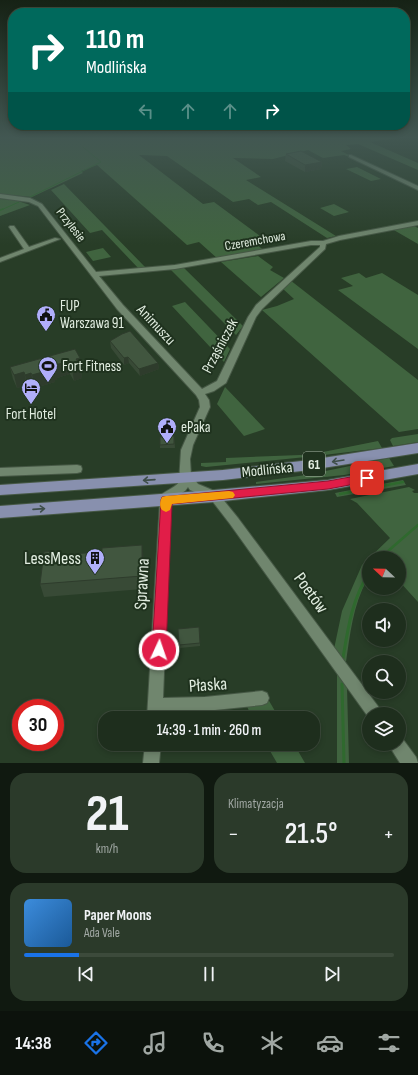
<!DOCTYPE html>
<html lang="pl">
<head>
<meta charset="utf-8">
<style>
	:root { --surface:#1e2e1d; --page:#2b3a2a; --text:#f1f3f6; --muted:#a1a8a4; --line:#3c4a3b; --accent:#1a73e8 }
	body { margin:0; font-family:"Sofia Sans Condensed",sans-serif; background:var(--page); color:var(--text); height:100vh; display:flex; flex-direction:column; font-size:15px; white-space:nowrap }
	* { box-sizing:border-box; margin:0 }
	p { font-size:13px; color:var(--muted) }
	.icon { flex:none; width:22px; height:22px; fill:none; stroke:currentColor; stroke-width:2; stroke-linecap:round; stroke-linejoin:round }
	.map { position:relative; height:763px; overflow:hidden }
	.sheet { display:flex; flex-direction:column; gap:10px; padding:10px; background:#101910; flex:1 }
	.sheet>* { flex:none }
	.hud { position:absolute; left:8px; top:8px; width:402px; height:122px; border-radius:16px; box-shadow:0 2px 6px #0003,0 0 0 1px var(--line); background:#00695c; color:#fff; overflow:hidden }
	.needle { width:26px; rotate:292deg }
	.tools { position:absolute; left:362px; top:551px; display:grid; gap:8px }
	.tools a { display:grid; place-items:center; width:44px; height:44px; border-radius:50%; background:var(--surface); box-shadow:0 2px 6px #0003,0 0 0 1px var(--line); font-size:20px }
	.speed { position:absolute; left:12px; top:699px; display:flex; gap:8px; font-size:20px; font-weight:700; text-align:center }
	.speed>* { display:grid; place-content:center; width:52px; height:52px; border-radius:50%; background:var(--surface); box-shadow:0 2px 6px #0003,0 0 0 1px var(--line); line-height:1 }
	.speed .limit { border:6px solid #d22; background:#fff; color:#111 }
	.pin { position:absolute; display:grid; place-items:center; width:34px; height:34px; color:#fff; margin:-17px; border-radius:8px; box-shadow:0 2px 6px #0006 }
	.me { position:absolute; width:44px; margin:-22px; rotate:3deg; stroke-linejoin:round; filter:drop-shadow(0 0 3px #0008) }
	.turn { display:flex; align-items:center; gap:14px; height:84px; padding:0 12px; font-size:18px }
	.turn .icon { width:52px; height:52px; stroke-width:2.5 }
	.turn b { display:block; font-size:28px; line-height:34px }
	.lanes { display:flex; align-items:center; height:38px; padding:0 12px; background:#0003; justify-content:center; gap:20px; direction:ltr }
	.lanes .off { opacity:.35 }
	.big { font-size:30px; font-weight:600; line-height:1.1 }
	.sheet .tile { flex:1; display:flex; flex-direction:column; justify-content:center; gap:6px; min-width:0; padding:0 14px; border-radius:16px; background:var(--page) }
	.sheet .dial { align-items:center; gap:0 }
	.dial b { font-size:52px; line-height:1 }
	.song { display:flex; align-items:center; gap:12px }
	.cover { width:48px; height:48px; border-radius:6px; background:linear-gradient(135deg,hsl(210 70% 55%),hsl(210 70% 35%)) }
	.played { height:4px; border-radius:2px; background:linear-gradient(90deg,var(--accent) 15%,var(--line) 15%) }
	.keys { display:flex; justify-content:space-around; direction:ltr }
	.heat { display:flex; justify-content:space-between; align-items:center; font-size:22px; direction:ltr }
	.sheet .tiles { flex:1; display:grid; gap:10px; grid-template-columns:1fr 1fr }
	.tile:last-child { grid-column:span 2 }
	.trip { position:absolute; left:98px; top:711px; width:222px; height:40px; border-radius:16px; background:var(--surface); box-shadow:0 2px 6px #0003,0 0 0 1px var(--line); font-weight:600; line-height:40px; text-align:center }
	.menu { display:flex; height:64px; justify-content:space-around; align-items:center; background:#0c120c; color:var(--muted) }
	.menu .icon { width:28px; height:28px }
	.menu .active { color:var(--accent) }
	.menu b { font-size:18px; color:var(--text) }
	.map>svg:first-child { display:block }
	.green { fill:#40643f }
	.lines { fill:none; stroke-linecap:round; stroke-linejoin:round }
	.stream-far3 { stroke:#2f692e; stroke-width:1 }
	.stream-far2 { stroke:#2f692e; stroke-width:1.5 }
	.stream-far1 { stroke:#2f692e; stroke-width:2.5 }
	.stream { stroke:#2f692e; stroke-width:3 }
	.minor-casing { stroke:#465845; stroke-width:2 }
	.major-casing { stroke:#465845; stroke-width:2 }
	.minor { fill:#70866e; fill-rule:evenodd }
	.major { fill:#8890ae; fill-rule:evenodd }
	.wall { fill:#384a36 }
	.shaded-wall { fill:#2e3c2c }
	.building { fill:#41563f; stroke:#2e3c2c }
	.oneway { stroke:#3e4e49 }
	.route { fill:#e11d48; stroke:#92132f }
	.slow { fill:#f59e0b }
	.labels { text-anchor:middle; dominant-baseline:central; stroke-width:4; stroke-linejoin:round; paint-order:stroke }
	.far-street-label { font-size:13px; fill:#e1ede0; stroke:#1f321e }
	.shield { fill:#1f321e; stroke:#a7b5a6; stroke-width:1 }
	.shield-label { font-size:14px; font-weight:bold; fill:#e1ede0 }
	.poi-label { font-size:15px; fill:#e1ede0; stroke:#1f321e; text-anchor:start }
	.street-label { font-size:15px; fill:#e1ede0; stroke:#1f321e }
	.near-poi-label { font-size:18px; fill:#e1ede0; stroke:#1f321e; text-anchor:end }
	.near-street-label { font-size:18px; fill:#e1ede0; stroke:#1f321e }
</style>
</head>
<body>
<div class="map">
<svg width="418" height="763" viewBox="0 0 418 763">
	<rect width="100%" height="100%" fill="#283d27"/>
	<path class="green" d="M0,138H397L370,142L418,163V170L358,144L346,145L351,149L341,151L349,155V157L344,155L323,158L308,150L273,159L233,158L261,177L246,180L336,236L327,238L271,202L258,205L249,199L233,202L167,156L139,155L203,204L214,202L260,236L249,239L265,251L218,259L199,242L187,245L97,165L81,171L83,173L32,197L0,194Z
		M357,167L381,179L371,181L346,169Z
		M64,184L146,268L139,269L102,230L90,233L51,190Z
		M0,199L15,200L30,205L0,216Z
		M334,204L349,212L334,216L320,208Z
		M414,226L418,228V244L392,229Z
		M103,248L111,257L93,261L86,252Z
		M258,256L273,267L270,270L284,278L261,297L221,262Z
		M183,267L243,326L236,335L170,269Z
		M359,273L366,278L382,273L418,295V349L338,290L353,286L341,278Z
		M290,280L418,380V429L399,432L262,310L277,306L294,299L282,288Z
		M185,302L230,349L224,362L172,306Z
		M225,387L265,429L244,436L217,404Z
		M418,434V442L393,446L390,440L392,438Z
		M378,441L382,448L324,455L321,454L323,452Z
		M300,455L308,456L306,457L206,467L201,466V463L226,462V458Z
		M389,458L394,466L344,475L256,484V482L306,475Z
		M403,480L406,485L337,497L335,493Z
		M409,487L415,490L412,491L414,493H418V602L399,581V558H369V582L367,580C353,605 350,635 346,662L334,649L342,611L362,565L390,538L357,503L350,499Z
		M337,672L347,687L349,763H337Z
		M268,699L279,718H252L246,704Z
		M266,744H294L305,763H277Z"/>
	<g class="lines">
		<path class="stream-far3" d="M30,197L101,162L83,147
			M1,210L19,202"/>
		<path class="stream-far2" d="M0,210L3,209"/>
		<path class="stream-far1" d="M340,494L403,482
			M380,558L418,525"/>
		<path class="stream" d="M343,658C348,628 352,599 369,573
			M342,684L344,763"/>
		<defs>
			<path id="minor" d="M351,155L418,186V190L349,157V155Z
				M0,194L30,198L42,204L96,272L175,265L311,241H323L339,236L418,221V225L340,240L326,244L325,249L262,309L256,317L226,383L214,391L205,394L209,400L210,407L193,445L190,459L191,475L198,484L217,492L238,518L380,709L383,714H369V718L230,524L210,498L190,490L188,487L185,491L171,499L163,698L205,697L262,691L267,693L269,698L267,703L262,705L205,711L163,713V718H147L160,501L158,498C163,491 174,489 179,482L181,450L200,407L199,400L196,395L117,309L38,206L29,202L0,198ZM311,245H320V247L256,305L248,317L217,381L202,389L123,305L99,276L175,269Z
				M10,226H14L29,247L55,238L60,239L0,262V258L24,249L9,227Z
				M77,465L81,466L82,469L81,472L77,473L0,476V468Z
				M399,737L402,738L416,757L418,763H400L388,744H399Z
				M145,744H161L159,763H143Z"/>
			<path id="major" d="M418,443V453L310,470L223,480L0,495V485L223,470L310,460Z
				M418,464V474L328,490L214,502L0,518V506L214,490L328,480Z"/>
		</defs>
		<use href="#minor" class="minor-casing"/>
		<use href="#major" class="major-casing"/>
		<use href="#minor" class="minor"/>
		<use href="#major" class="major"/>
	</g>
	<path class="wall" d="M286,154L322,162L321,169L305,172L285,161Z
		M110,341L158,363L159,369L140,376L129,363L124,365L111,348Z
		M80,358L82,371H81L82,378L74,381L70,374L57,378V380H55V382L35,388L34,386L28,388L27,385L17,388L13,379L10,367Z
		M174,436L175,448H160V437Z
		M54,551L55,555L144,558L143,589L44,597L40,584Z
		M178,629L200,643V646L180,648Z"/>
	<path class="shaded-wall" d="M322,162L321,169L305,172V165Z
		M128,357L129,363L124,365V358Z
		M80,358L82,371H81L82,378L74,381L72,368L76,359Z
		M68,362L70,374L57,378V380H55V382L35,388L32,375L54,365Z
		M158,363L159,369L140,376L139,369Z
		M24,372L27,385L17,388L14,375Z
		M31,373L34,386L28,388L25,375Z
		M142,545L144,558L143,589L142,576Z"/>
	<path class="building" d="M301,151L322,162L305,165L286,154Z
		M130,331L158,363L139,369L128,357L124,358L110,341L122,334Z
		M75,349L80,358L76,359L80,365L72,368L68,362L54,365L55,367L52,368L53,369L32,375L31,373L25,375L24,372L14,375L10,367Z
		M174,436V444L160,445V437Z
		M142,545V576L40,584L44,552L54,551V555L102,552V548Z
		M199,627L200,643L179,645L178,629Z"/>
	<defs><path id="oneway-shaft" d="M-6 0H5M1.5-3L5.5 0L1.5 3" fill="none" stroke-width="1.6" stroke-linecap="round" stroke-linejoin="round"/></defs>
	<g class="oneway">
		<use href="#oneway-shaft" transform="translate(338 461) rotate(171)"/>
		<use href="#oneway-shaft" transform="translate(149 480) rotate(176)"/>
		<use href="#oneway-shaft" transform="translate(39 509) rotate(-4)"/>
	</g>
	<linearGradient id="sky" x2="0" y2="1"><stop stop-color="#162215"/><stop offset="0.56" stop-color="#425752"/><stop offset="1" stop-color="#425752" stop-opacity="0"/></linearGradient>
	<rect width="418" height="245" fill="url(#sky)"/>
	<path class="route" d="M367,474L371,475L373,478L371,481L328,489L172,504L166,650L164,655L159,657L154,655L152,650L161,500L162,497L328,481Z"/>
	<path class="slow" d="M229,491L233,492L235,495L233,498L172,504L170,510L166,512L162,510C159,506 160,501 162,497L166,496Z"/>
	<defs>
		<symbol id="civic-pin" viewBox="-11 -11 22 30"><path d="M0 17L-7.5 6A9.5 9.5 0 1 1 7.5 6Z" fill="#b0aefa" stroke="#1f321e"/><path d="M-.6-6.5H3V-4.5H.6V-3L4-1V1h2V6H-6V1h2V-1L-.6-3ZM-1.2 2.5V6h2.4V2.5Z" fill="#111"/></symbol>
		<symbol id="stadium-pin" viewBox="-11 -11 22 30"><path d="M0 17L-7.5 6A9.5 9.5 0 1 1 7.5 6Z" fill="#b0aefa" stroke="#1f321e"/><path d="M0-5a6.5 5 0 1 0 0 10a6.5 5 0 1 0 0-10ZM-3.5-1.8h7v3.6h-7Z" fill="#111"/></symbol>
		<symbol id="hotel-pin" viewBox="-11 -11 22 30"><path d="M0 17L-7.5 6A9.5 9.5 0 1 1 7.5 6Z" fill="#b0aefa" stroke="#1f321e"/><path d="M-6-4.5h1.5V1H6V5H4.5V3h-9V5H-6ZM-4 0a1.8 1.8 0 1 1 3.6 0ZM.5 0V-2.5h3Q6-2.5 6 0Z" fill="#111"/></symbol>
		<symbol id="building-pin" viewBox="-11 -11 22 30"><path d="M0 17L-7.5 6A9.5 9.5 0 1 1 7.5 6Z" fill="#b0aefa" stroke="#1f321e"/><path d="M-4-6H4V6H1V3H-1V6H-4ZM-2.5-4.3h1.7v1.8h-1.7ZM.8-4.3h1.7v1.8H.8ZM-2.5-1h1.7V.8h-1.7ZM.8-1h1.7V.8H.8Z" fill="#111"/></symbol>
	</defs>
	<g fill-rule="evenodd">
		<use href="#civic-pin" x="35" y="304" width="22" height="30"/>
		<use href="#stadium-pin" x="37" y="355" width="22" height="30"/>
		<use href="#hotel-pin" x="20" y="377" width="22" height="30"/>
		<use href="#civic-pin" x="156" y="416" width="22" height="30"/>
		<use href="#building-pin" x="84" y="547" width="22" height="30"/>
	</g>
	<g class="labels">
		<g class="far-street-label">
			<text transform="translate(71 225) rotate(52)">Przylesie</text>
			<text transform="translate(255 241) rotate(-10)">Czeremchowa</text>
		</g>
		<rect class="shield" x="303" y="452" width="22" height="24" rx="3"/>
		<g class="shield-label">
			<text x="314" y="464">61</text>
		</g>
		<g class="poi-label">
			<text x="60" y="306">FUP<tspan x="60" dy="17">Warszawa 91</tspan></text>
			<text x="62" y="366">Fort Fitness</text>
			<text x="31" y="414" text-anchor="middle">Fort Hotel</text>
			<text x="181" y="427">ePaka</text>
		</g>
		<g class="street-label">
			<text transform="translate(156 325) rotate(47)">Animuszu</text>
			<text transform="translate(220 346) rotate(-62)">Prząśniczek</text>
			<text transform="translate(267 470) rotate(-6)">Modlińska</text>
		</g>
		<g class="near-poi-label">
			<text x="81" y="558">LessMess</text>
		</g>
		<g class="near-street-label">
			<text transform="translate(142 584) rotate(-87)">Sprawna</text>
			<text transform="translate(311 593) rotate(54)">Poetów</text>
			<text transform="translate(208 685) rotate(-4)">Płaska</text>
		</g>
	</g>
</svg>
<div class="tools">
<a><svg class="needle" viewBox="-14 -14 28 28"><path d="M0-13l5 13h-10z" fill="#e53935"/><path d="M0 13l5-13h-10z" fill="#a1a8a4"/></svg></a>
<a><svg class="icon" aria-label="sound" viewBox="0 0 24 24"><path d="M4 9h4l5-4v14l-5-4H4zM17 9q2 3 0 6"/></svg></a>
<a><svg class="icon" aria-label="search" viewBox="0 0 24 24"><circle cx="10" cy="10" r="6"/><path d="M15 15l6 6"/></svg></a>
<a><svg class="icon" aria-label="layers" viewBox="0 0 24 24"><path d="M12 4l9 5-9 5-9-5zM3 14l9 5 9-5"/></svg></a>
</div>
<div class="speed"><div class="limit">30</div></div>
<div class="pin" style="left:367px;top:478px;background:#d93025"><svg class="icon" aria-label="arrive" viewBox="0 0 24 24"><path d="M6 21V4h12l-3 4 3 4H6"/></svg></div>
<svg class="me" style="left:159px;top:650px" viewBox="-20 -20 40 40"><circle r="17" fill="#e11d48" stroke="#fff" stroke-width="3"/><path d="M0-11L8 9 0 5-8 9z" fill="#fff"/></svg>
<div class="trip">14:39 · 1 min · 260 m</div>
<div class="hud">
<div class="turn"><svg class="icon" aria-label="right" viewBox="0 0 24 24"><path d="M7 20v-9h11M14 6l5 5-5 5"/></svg><div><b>110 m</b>Modlińska</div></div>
<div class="lanes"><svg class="icon off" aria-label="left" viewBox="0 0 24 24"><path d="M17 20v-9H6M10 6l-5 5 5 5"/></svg><svg class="icon off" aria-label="ahead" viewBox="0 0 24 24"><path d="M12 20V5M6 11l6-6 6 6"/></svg><svg class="icon off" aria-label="ahead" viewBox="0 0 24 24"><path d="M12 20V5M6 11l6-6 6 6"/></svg><svg class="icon" aria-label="right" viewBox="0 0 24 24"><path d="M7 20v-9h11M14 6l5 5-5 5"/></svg></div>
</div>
</div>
<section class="sheet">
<div class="tiles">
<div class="tile dial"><b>21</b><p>km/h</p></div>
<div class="tile"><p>Klimatyzacja</p>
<div class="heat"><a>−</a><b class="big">21.5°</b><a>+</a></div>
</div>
<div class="tile">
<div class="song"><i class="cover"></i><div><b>Paper Moons</b><p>Ada Vale</p></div></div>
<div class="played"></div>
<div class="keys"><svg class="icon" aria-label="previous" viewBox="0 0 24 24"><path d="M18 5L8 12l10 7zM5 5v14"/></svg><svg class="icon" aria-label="pause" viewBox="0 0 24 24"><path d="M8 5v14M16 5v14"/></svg><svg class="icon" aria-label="next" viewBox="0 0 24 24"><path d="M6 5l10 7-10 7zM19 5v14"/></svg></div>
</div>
</div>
</section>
<nav class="menu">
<b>14:38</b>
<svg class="icon active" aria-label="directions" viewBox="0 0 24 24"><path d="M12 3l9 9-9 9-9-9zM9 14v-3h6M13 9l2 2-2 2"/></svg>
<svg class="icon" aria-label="music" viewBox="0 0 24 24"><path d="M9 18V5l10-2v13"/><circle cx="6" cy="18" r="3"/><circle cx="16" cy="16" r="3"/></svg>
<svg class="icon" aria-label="phone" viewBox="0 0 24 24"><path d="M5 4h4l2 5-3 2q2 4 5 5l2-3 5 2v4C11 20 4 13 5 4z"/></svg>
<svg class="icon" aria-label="climate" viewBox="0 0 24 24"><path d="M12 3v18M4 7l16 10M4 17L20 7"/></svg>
<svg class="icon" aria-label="car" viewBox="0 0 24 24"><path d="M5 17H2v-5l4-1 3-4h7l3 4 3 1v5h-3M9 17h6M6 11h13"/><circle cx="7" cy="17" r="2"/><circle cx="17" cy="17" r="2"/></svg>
<svg class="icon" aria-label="filters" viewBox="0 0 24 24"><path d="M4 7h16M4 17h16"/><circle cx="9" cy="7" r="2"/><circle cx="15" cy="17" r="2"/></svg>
</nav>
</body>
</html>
